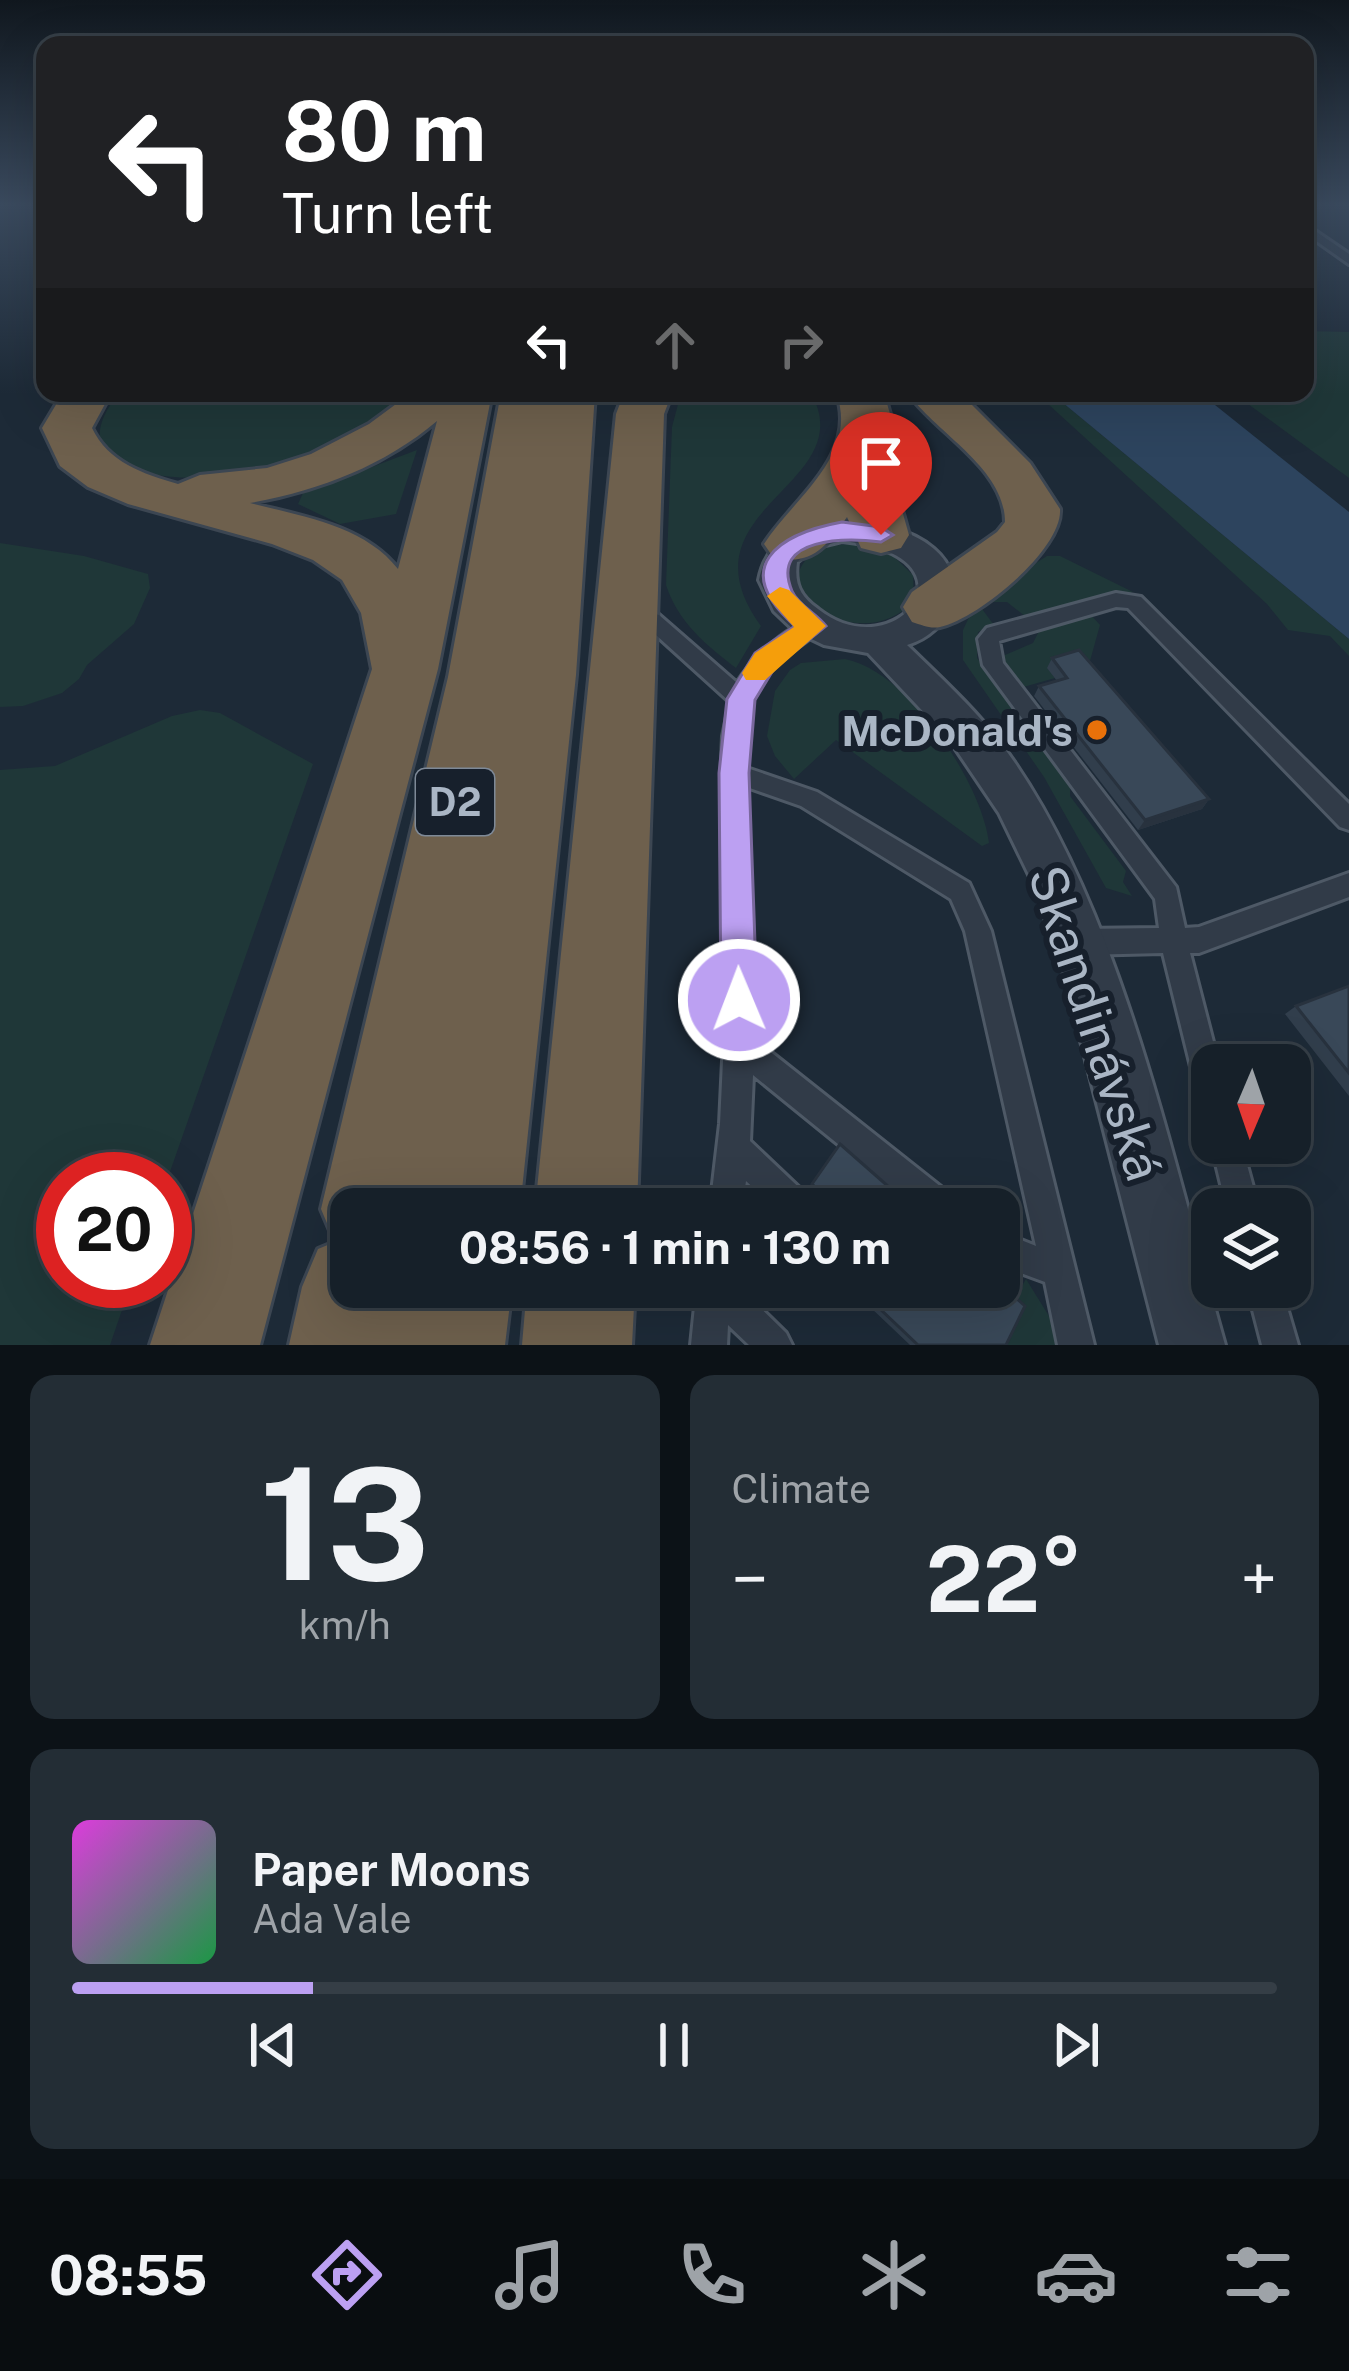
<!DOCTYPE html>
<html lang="en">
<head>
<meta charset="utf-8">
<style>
	:root { --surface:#162029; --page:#232d35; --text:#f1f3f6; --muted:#9ea3a8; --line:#353e46; --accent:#bca0f2 }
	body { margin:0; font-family:"Public Sans",sans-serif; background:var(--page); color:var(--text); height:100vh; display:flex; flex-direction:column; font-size:45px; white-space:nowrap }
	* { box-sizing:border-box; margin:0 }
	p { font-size:39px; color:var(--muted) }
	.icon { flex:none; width:66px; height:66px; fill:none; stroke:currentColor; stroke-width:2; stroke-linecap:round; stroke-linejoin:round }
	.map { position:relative; height:1345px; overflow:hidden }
	.sheet { display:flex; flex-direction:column; gap:30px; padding:30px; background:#0c1217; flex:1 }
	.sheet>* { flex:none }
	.top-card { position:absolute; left:36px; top:36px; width:1278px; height:366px; border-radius:24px; box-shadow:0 12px 48px #0002,0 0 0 3px var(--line); background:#202124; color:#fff; overflow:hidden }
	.needle { width:78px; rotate:182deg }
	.fabs { position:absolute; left:1191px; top:1044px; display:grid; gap:24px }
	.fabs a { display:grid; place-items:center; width:120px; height:120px; border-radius:24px; background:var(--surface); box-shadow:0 12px 48px #0002,0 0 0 3px var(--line); font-size:60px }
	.speed { position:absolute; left:36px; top:1152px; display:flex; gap:24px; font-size:60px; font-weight:700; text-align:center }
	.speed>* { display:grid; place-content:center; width:156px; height:156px; border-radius:50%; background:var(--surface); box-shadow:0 12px 48px #0002,0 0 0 3px var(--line); line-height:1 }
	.speed .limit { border:18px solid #d22; background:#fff; color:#111 }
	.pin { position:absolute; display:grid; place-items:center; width:102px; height:102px; color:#fff; margin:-123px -51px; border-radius:50% 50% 50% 0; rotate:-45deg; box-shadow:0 0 12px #0007 }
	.pin .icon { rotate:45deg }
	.me { position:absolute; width:132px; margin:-66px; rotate:359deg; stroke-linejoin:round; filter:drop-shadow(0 0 9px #0008) }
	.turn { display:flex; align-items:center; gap:42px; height:252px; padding:0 48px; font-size:54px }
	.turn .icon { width:156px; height:156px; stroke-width:2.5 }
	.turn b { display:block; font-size:84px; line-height:102px }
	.lanes { display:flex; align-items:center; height:114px; padding:0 48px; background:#0003; justify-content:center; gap:60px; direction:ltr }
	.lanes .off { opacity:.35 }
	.big { font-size:90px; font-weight:700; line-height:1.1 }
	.sheet .widget { flex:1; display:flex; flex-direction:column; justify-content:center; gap:18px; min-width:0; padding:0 42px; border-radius:24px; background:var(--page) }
	.sheet .dial { align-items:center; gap:0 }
	.dial b { font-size:156px; line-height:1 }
	.song { display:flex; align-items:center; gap:36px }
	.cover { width:144px; height:144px; border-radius:18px; background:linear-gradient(135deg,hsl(300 70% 55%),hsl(140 70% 35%)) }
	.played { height:12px; border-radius:6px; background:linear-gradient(90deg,var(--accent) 20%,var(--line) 20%) }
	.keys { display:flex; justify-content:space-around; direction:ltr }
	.heat { display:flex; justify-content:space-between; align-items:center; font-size:66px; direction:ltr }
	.sheet .tiles { flex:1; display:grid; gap:30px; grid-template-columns:1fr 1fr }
	.widget:last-child { grid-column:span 2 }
	.trip { position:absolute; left:330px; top:1188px; width:690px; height:120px; border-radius:24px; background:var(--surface); box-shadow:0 12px 48px #0002,0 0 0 3px var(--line); font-weight:700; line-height:120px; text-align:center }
	.menu { display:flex; height:192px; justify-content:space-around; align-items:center; background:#090d10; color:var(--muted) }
	.menu .icon { width:84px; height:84px }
	.menu .selected { color:var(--accent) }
	.menu b { font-size:54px; color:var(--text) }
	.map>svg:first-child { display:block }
	.green { fill:#1f3738 }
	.water { fill:#2d445e }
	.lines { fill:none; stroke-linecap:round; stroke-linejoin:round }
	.service-casing { stroke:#4e5966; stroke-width:6 }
	.minor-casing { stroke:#4e5966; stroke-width:6 }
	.motorway-casing { stroke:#3c4652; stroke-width:6 }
	.service { fill:#313b48; fill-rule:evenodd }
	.minor { fill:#313b48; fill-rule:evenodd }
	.motorway { fill:#6e604d; fill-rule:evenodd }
	.wall { fill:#313e4c }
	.shaded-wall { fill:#28323e }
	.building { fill:#394858; stroke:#28323e; stroke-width:3 }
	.route { fill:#bca0f2; stroke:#7a689d; stroke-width:3 }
	.slow { fill:#f59e0b }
	.food-dot { fill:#e8710a; stroke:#17202c; stroke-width:4.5 }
	.labels { text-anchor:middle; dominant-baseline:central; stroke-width:12; stroke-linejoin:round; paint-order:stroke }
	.shield { fill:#17202c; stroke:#7e8997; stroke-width:3 }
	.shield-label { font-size:39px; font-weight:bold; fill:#aab6c5 }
	.poi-label { font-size:42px; font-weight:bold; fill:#aab6c5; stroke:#17202c; text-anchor:end }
	.near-street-label { font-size:51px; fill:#aab6c5; stroke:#17202c }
</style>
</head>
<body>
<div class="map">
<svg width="1349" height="1345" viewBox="0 0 1349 1345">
	<rect width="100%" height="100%" fill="#1d2a37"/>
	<path class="green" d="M1305,331L1349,332V478L1233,393H1305Z
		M119,393H413C377,433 300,462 248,473C196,485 47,481 119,393Z
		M681,393H811C863,486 675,508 761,626L736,668C706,645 678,622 666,585L672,427Z
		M1036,393H1051L1349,639V656L1330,636L1288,630L1267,604Z
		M417,450L396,514L340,524L298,504L303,493Z
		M0,543L84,556L148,574L150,588L134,624L87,665L79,679L62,693L23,706L0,707Z
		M857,544L891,554L913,575L914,600C883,639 812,627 797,579C803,549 829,544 857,544Z
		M1047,556H1060L1133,592L1026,617L1007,602H986L982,609L994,625L978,632L977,658L1070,781V796L1126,871L1123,882L1132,896L1106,888L1044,777L963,660V630L972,611L987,594Z
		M1091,615L1100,625L1090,661L1086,657L1048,668L1055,678L1020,688L998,658L1033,643L1040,629Z
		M845,659C908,671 982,783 989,843L982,846L836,740L794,779L775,756L767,736L775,691L790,670L801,663Z
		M200,710L220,713L313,764L165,1186V1179H63V1281H132L110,1345H0V770L55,766L172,716Z
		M1026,1279L1052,1321L1057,1345H1000L1012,1304Z"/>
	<path class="water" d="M1051,393H1200L1349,512V639Z"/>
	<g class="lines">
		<defs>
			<path id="service" d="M1305,224L1349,254V264L1305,233Z
				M1116,593L1141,597L1349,804V830L1340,827L1128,608L1116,607L999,641L1003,663L1176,887L1185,928L1199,927L1349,873V897L1199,953H1190L1219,1065H1212V1106L1201,1102L1197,1091L1163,953L1082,955L1073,951L1069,942L1073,933L1082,929L1159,928L1155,899L983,665L978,639L987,628Z
				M652,613L659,615L737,683C751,661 793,617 820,621L823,626L820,631C759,674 745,690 744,767L817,792L969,883L991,931L1094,1345H1058L1045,1282L999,1265V1231L1036,1246L965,931L951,899L801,806L744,786L753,1038L955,1198L960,1209H918L753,1075L750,1141L810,1198L815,1209H776L746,1181L742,1209H710L720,1124L724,1040L721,782L723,736L730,702L645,625L642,620Z
				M1212,1139V1143H1241L1259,1209H1227L1211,1143Z
				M697,1287H739L786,1333L792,1345H749L728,1325L727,1345H691Z
				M1247,1287H1281L1298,1345H1262Z"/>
			<path id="minor" d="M842,519C872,522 910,528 934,549C972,582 951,632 907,645C940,677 974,708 1002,745C1119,902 1171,1156 1225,1345H1159L1063,971L1033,883L999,813L949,739L868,653L824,645L795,631L774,611L759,580C768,534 802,529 842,519ZM842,541C986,555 897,671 818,609C800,596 794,584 797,562L813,548Z"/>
			<path id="motorway" d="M63,393H111L92,428C108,462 143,474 178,484L200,475L267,468L311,454L369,424L411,393H492L438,669L260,1345H150L372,669L361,613L342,580L313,560L272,544L128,504L88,487L60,466L42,428ZM437,421L398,569C364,525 300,516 250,503C318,491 384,466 437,421Z
				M501,393H595L576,675L520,1209H351V1287H512L505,1345H289L302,1287L318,1249L335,1242L321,1209L448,677Z
				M624,393H672L664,414L637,1209H535L616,414Z
				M836,393H884L890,414L894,482L909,535L901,548L881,553L861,548L847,517C827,547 810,567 773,557L764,544C793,499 860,454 836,393Z
				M908,393H960L1030,463L1060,509C1063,549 978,619 940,627C930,629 922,625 912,622L903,607L912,592L997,532L1005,522C1005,468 936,433 908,393Z
				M527,1287H635L632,1345H522Z"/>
		</defs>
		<use href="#service" class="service-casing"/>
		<use href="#minor" class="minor-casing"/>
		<use href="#motorway" class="motorway-casing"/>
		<use href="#service" class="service"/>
		<use href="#minor" class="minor"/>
		<use href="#motorway" class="motorway"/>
	</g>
	<path class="wall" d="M1052,658L1209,799L1202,809L1138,830L1034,696L1039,686L1057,681L1047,668Z
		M1349,986V1096L1285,1014L1296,1006Z
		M812,1184L914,1209H830L809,1190Z
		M849,1287H999L1006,1345H910Z"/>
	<path class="shaded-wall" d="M1209,799L1202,809L1138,830L1145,820Z"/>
	<path class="building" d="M1079,650L1209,799L1145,820L1039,686L1067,678L1052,658Z
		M1349,986V1073L1296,1006Z
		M840,1144L914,1209H839L812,1184Z
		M999,1283L1025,1306L1006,1345H918L857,1287H999Z"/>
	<linearGradient id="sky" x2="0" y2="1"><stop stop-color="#10171e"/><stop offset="0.52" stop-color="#3a4a5e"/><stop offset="1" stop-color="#3a4a5e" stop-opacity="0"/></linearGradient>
	<rect width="1349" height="394" fill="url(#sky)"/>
	<path class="route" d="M842,522L881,527L893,535L881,542C848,538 769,536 792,591C798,605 817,614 826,626L775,667L755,700L749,773L757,1000L752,1013L739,1018L726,1013L721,1000L719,773L727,699L755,653L795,626C729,568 777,534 842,522Z"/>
	<path class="slow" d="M780,587L789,590L826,626L765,680H746L742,673L755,653L794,627L767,596Z"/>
	<circle class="food-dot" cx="1097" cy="730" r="12"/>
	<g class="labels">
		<rect class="shield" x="416" y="769" width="78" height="66" rx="9"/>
		<g class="shield-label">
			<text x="455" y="802">D2</text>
		</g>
		<g class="poi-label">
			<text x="1073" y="730">McDonald's</text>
		</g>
		<g class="near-street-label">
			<text transform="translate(1096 1023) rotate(72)">Skandinávská</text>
		</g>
	</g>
</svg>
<div class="fabs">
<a><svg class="needle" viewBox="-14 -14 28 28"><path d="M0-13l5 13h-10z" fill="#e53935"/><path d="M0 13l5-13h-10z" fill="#9ea3a8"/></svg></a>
<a><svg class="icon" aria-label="layers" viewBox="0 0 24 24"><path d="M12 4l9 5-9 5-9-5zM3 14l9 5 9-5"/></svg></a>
</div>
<div class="speed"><div class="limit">20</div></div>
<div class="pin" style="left:881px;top:535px;background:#d93025"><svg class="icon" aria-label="arrive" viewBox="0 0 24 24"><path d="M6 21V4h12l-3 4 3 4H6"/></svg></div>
<svg class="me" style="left:739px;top:1000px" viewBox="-20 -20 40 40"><circle r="17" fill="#bca0f2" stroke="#fff" stroke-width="3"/><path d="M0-11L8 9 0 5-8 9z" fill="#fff"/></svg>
<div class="trip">08:56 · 1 min · 130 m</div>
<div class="top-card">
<div class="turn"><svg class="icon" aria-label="left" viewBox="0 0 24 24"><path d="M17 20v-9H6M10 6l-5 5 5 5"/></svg><div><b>80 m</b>Turn left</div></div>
<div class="lanes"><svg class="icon" aria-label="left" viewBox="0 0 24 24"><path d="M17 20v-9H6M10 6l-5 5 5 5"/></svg><svg class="icon off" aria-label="ahead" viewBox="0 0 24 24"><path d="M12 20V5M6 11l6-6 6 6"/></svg><svg class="icon off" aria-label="right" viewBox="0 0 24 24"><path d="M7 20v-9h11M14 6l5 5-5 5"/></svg></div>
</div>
</div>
<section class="sheet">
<div class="tiles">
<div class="widget dial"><b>13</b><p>km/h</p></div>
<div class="widget"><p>Climate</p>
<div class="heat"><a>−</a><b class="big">22°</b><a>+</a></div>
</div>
<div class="widget">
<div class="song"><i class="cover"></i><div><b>Paper Moons</b><p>Ada Vale</p></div></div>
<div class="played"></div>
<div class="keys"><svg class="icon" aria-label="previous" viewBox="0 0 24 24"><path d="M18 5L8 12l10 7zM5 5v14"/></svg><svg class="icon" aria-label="pause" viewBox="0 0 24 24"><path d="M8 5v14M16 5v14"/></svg><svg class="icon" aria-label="next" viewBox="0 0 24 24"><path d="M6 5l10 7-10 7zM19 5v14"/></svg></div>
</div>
</div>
</section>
<nav class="menu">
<b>08:55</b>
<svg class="icon selected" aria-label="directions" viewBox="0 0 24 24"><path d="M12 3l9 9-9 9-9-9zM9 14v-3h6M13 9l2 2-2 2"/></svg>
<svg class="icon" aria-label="music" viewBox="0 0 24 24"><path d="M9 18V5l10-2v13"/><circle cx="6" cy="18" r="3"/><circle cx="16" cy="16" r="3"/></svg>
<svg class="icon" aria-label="phone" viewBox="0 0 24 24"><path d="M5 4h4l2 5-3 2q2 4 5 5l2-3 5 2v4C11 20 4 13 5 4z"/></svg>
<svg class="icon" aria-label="climate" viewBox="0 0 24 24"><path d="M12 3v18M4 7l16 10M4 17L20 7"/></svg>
<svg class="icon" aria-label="car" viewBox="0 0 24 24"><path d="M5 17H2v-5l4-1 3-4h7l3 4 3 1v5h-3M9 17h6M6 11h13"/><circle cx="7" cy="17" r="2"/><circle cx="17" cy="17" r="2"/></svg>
<svg class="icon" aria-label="filters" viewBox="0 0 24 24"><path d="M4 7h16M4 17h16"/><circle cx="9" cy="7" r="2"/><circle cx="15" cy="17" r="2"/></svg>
</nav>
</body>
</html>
